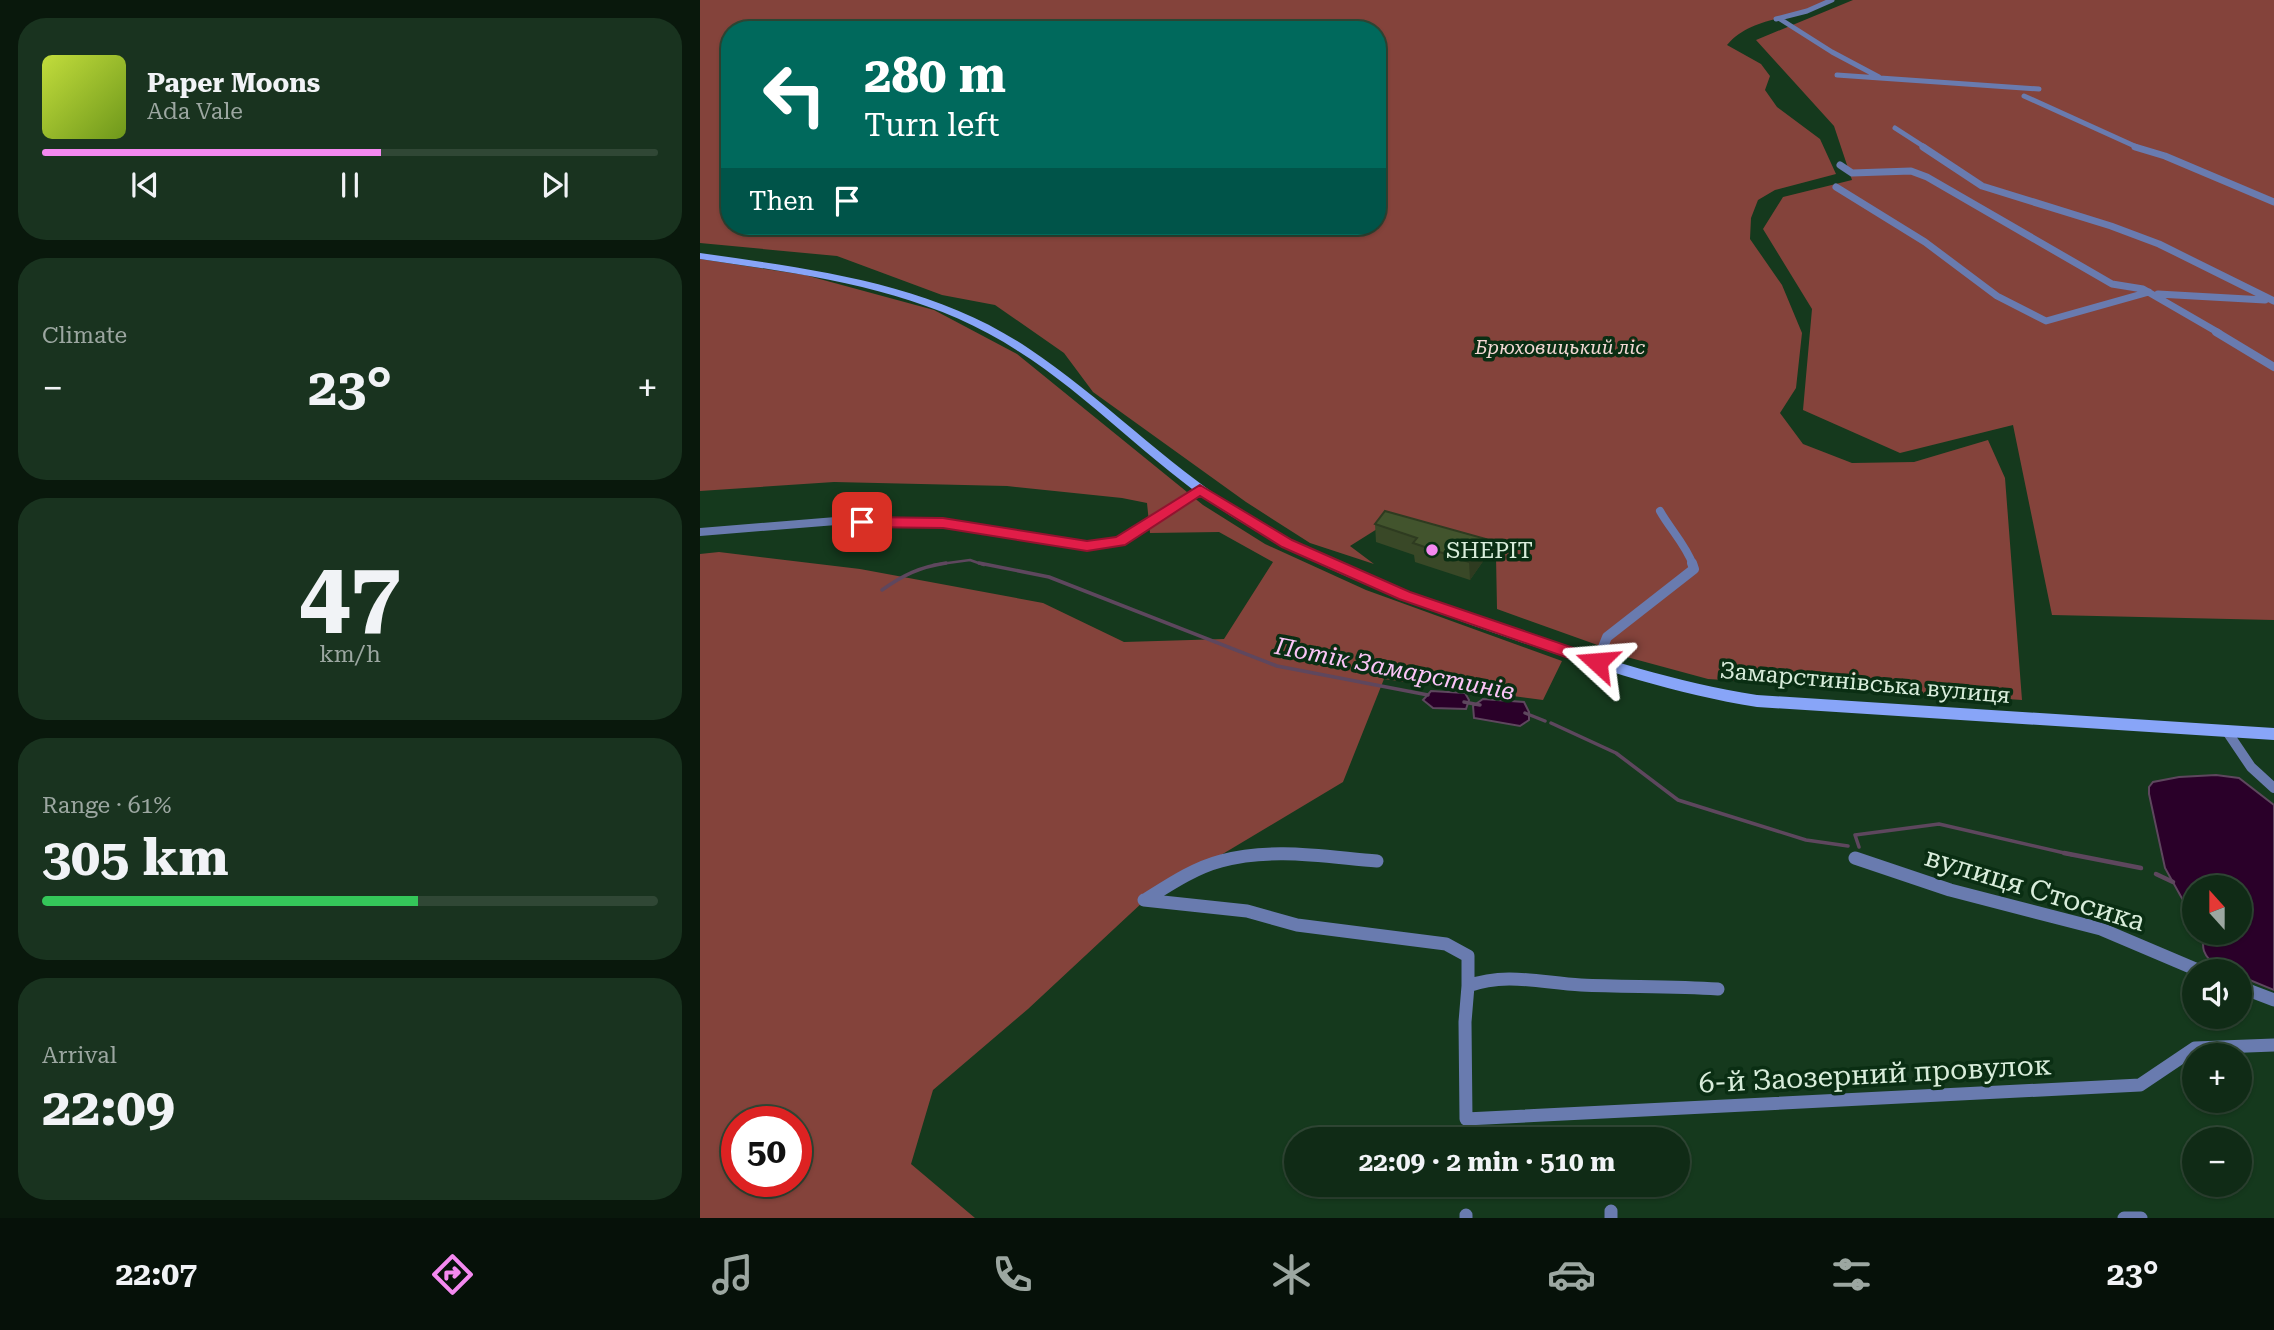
<!DOCTYPE html>
<html lang="en">
<head>
<meta charset="utf-8">
<style>
	:root { --surface:#102b16; --page:#19331f; --text:#f1f3f6; --muted:#9ca7a1; --line:#304735; --accent:#f489f0 }
	body { margin:0; font-family:"Roboto Serif",serif; background:var(--page); color:var(--text); height:100vh; display:flex; flex-direction:column; font-size:26px; white-space:nowrap }
	* { box-sizing:border-box; margin:0 }
	p { font-size:23px; color:var(--muted) }
	.icon { flex:none; width:38px; height:38px; fill:none; stroke:currentColor; stroke-width:2; stroke-linecap:round; stroke-linejoin:round }
	.map { position:relative; flex:1; overflow:hidden }
	.details { display:flex; flex-direction:column; gap:18px; padding:18px; background:#09180c; width:700px }
	.details>* { flex:none }
	.hud { position:absolute; left:21px; top:21px; width:665px; height:214px; border-radius:28px; box-shadow:0 2px 5px #0004,0 0 0 2px var(--line); background:#00695c; color:#fff; overflow:hidden }
	.needle { width:46px; rotate:339deg }
	.tools { position:absolute; left:1482px; top:875px; display:grid; gap:14px }
	.tools a { display:grid; place-items:center; width:70px; height:70px; border-radius:50%; background:var(--surface); box-shadow:0 2px 5px #0004,0 0 0 2px var(--line); font-size:35px }
	.speed { position:absolute; left:21px; top:1106px; display:flex; gap:14px; font-size:35px; font-weight:700; text-align:center }
	.speed>* { display:grid; place-content:center; width:91px; height:91px; border-radius:50%; background:var(--surface); box-shadow:0 2px 5px #0004,0 0 0 2px var(--line); line-height:1 }
	.speed .limit { border:10px solid #d22; background:#fff; color:#111 }
	.pin { position:absolute; display:grid; place-items:center; width:60px; height:60px; color:#fff; margin:-30px; border-radius:14px; box-shadow:0 4px 10px #0006 }
	.me { position:absolute; width:77px; margin:-38px; rotate:289deg; stroke-linejoin:round; filter:drop-shadow(0 0 5px #0008) }
	.turn { display:flex; align-items:center; gap:24px; height:147px; padding:0 28px; font-size:32px }
	.turn .icon { width:91px; height:91px; stroke-width:2.5 }
	.turn b { display:block; font-size:49px; line-height:60px }
	.then { display:flex; align-items:center; height:66px; padding:0 28px; background:#0003; gap:14px; font-size:26px }
	.big { font-size:52px; font-weight:700; line-height:1.1 }
	.details .widget { flex:1; display:flex; flex-direction:column; justify-content:center; gap:10px; min-width:0; padding:0 24px; border-radius:28px; background:var(--page) }
	.details .dial { align-items:center; gap:0 }
	.dial b { font-size:91px; line-height:1 }
	.song { display:flex; align-items:center; gap:21px }
	.cover { width:84px; height:84px; border-radius:10px; background:linear-gradient(135deg,hsl(70 70% 55%),hsl(80 70% 35%)) }
	.played { height:7px; border-radius:4px; background:linear-gradient(90deg,var(--accent) 55%,var(--line) 55%) }
	.keys { display:flex; justify-content:space-around; direction:ltr }
	.heat { display:flex; justify-content:space-between; align-items:center; font-size:38px; direction:ltr }
	.charge { height:10px; border-radius:5px; background:linear-gradient(90deg,#34c759 61%,var(--line) 0) }
	.trip { position:absolute; left:584px; top:1127px; width:406px; height:70px; border-radius:35px; background:var(--surface); box-shadow:0 2px 5px #0004,0 0 0 2px var(--line); font-weight:700; line-height:70px; text-align:center }
	.dock { display:flex; height:112px; justify-content:space-around; align-items:center; background:#061109; color:var(--muted) }
	.dock .icon { width:49px; height:49px }
	.dock .selected { color:var(--accent) }
	.dock b { font-size:32px; color:var(--text) }
	main { display:flex; flex:1; min-height:0 }
	.map>svg:first-child { display:block }
	.green { fill:#84433b; fill-rule:evenodd }
	.water { fill:#2a0029; stroke:#5e475e; stroke-width:2 }
	.lines { fill:none; stroke-linecap:round; stroke-linejoin:round }
	.stream-far2 { stroke:#5e475e; stroke-width:2.5 }
	.stream-far1 { stroke:#5e475e; stroke-width:3.5 }
	.stream { stroke:#5e475e; stroke-width:4.5 }
	.street-far4 { stroke:#697baf; stroke-width:5 }
	.street-far3 { stroke:#697baf; stroke-width:7 }
	.street-far2 { stroke:#697baf; stroke-width:8 }
	.street-far1 { stroke:#697baf; stroke-width:10 }
	.street { stroke:#697baf; stroke-width:13 }
	.secondary { fill:#88a5f8; fill-rule:evenodd }
	.wall { fill:#394827 }
	.shaded-wall { fill:#2e3b20 }
	.building { fill:#42542d; stroke:#2e3b20; stroke-width:2 }
	.route { fill:#e11d48; stroke:#92132f; stroke-width:2 }
	.poi-dot { fill:#f489f0; stroke:#0a2e13; stroke-width:2.5 }
	.labels { text-anchor:middle; dominant-baseline:central; stroke-width:7; stroke-linejoin:round; paint-order:stroke }
	.far-park-label { font-size:19px; font-style:italic; fill:#f3d8d4; stroke:#0a2e13 }
	.poi-label { font-size:23px; fill:#d9eddb; stroke:#0a2e13; text-anchor:start }
	.street-label { font-size:23px; fill:#d9eddb; stroke:#0a2e13 }
	.water-label { font-size:24px; font-style:italic; fill:#fcc5f8; stroke:#0a2e13 }
	.near-street-label { font-size:28px; fill:#d9eddb; stroke:#0a2e13 }
</style>
</head>
<body>
<main>
<section class="details">
<div class="widget">
<div class="song"><i class="cover"></i><div><b>Paper Moons</b><p>Ada Vale</p></div></div>
<div class="played"></div>
<div class="keys"><svg class="icon" aria-label="previous" viewBox="0 0 24 24"><path d="M18 5L8 12l10 7zM5 5v14"/></svg><svg class="icon" aria-label="pause" viewBox="0 0 24 24"><path d="M8 5v14M16 5v14"/></svg><svg class="icon" aria-label="next" viewBox="0 0 24 24"><path d="M6 5l10 7-10 7zM19 5v14"/></svg></div>
</div>
<div class="widget"><p>Climate</p>
<div class="heat"><a>−</a><b class="big">23°</b><a>+</a></div>
</div>
<div class="widget dial"><b>47</b><p>km/h</p></div>
<div class="widget"><p>Range · 61%</p><b class="big">305 km</b><div class="charge"></div></div>
<div class="widget"><p>Arrival</p><b class="big">22:09</b></div>
</section>
<div class="map">
<svg width="1574" height="1218" viewBox="0 0 1574 1218">
	<rect width="100%" height="100%" fill="#15391d"/>
	<path class="green" d="M0,0H1132C1118,5 1104,11 1090,15C1066,22 1044,25 1027,45L1061,64L1070,76L1065,90L1077,107L1120,139L1136,174L1075,190L1058,200L1051,218L1050,239L1082,285L1102,333L1096,388L1080,413L1103,444L1152,463L1214,462L1288,440L1305,478L1322,700L1008,679L912,653L903,647L797,609L796,556L685,524L650,546L674,564L610,543L546,502L393,392L364,353L295,305L242,295L137,256L0,243ZM30,30H677V226H30Z
		M1153,0H1574V620L1352,615L1313,425L1200,453L1103,410L1112,309L1063,229L1083,197L1152,180L1134,126L1056,40Z
		M0,259L105,275L234,310L317,354L503,505L565,544L666,590L862,661L843,700L684,679L643,782L444,901L328,1009L233,1090L211,1164L275,1218H0V554L19,552L160,569L343,603L424,642L524,639L573,562L519,532L450,533L447,503L422,498L307,486L134,482L0,491ZM37,1122H96V1181H37Z"/>
	<path class="water" d="M731,691L765,693L769,700L766,709L733,708L723,700Z
		M783,699L824,702L829,712V720L820,726L774,718L773,706Z
		M1516,775L1539,778L1574,805V990L1540,976V971C1527,971 1509,965 1504,951C1502,945 1504,939 1501,933H1540V887H1494V920L1465,868L1449,794V787L1453,782L1479,777Z"/>
	<g class="lines">
		<path class="stream-far2" d="M233,565L270,560L284,565"/>
		<path class="stream-far1" d="M279,563L349,577L577,666L728,695
			M182,590C203,575 220,567 246,563
			M764,702L780,705
			M825,713L845,721
			M851,723L916,753L978,800L1106,840L1148,846
			M1159,847L1155,835L1239,824L1373,855"/>
		<path class="stream" d="M1364,853L1441,868
			M1456,874L1473,882"/>
		<path class="street-far4" d="M1076,19L1107,11L1132,0
			M1080,19L1132,52L1179,77
			M1137,75L1339,89
			M1324,96L1439,148
			M1195,128L1226,148"/>
		<path class="street-far3" d="M1223,147L1282,186L1411,226L1459,244L1574,301
			M1435,147L1465,156L1574,202
			M1140,165L1152,173L1211,171L1227,177L1412,284L1443,289L1519,333
			M1136,187L1225,242L1297,296L1346,321L1449,292
			M1458,294L1565,300"/>
		<path class="street-far2" d="M1516,332L1574,367
			M960,511C970,529 986,545 993,565
			M0,532L136,521L243,523L387,546L420,541L500,490"/>
		<path class="street-far1" d="M897,662L907,637L994,569L992,563
			M1526,730L1551,767L1574,788
			M553,855H607"/>
		<path class="street" d="M1155,858L1250,890L1401,929L1500,971
			M444,900L547,911L597,925L746,944L768,956V986
			M445,900C469,885 494,868 521,861C571,847 626,857 677,861
			M1540,987L1574,1000
			M1018,989C972,986 927,987 881,985C842,983 806,972 768,986L765,1022L766,1119L1440,1085L1495,1048L1574,1045
			M911,1211V1218
			M766,1215V1218
			M1424,1218H1441"/>
		<path class="secondary" d="M0,253C112,269 232,283 328,348C405,399 468,467 547,515C630,565 723,598 815,629C895,656 973,682 1057,695L1574,728V740L1057,707C973,694 894,667 815,640C720,607 627,574 541,522C460,474 397,401 318,351C223,289 110,275 0,259Z"/>
	</g>
	<path class="wall" d="M675,524L786,539V557L770,580L715,562L714,555L676,542Z"/>
	<path class="shaded-wall" d="M786,539V557L770,580L769,562Z"/>
	<path class="building" d="M685,511L786,539L769,562L713,543L717,538L675,524Z"/>
	<path class="route" d="M500,485L592,540L710,592L903,658L905,662L897,668L699,599L582,547L500,496L425,545L387,551L243,528L162,527L155,522L162,517L243,518L387,541L416,537Z"/>
	<circle class="poi-dot" cx="732" cy="550" r="7"/>
	<g class="labels">
		<g class="far-park-label">
			<text x="860" y="347">Брюховицький ліс</text>
		</g>
		<g class="poi-label">
			<text x="746" y="550">SHEPIT</text>
		</g>
		<g class="street-label">
			<text transform="translate(1165 683) rotate(5)">Замарстинівська вулиця</text>
		</g>
		<g class="water-label">
			<text transform="translate(695 669) rotate(11)">Потік Замарстинів</text>
		</g>
		<g class="near-street-label">
			<text transform="translate(1335 889) rotate(17)">вулиця Стосика</text>
			<text transform="translate(1175 1074) rotate(-3)">6-й Заозерний провулок</text>
		</g>
	</g>
</svg>
<div class="tools">
<a><svg class="needle" viewBox="-14 -14 28 28"><path d="M0-13l5 13h-10z" fill="#e53935"/><path d="M0 13l5-13h-10z" fill="#9ca7a1"/></svg></a>
<a><svg class="icon" aria-label="sound" viewBox="0 0 24 24"><path d="M4 9h4l5-4v14l-5-4H4zM17 9q2 3 0 6"/></svg></a>
<a>+</a>
<a>−</a>
</div>
<div class="speed"><div class="limit">50</div></div>
<div class="pin" style="left:162px;top:522px;background:#d93025"><svg class="icon" aria-label="arrive" viewBox="0 0 24 24"><path d="M6 21V4h12l-3 4 3 4H6"/></svg></div>
<svg class="me" style="left:897px;top:662px" viewBox="-20 -20 40 40"><path d="M0-17L14 15 0 8-14 15z" fill="#e11d48" stroke="#fff" stroke-width="4"/></svg>
<div class="trip">22:09 · 2 min · 510 m</div>
<div class="hud">
<div class="turn"><svg class="icon" aria-label="left" viewBox="0 0 24 24"><path d="M17 20v-9H6M10 6l-5 5 5 5"/></svg><div><b>280 m</b>Turn left</div></div>
<div class="then">Then<svg class="icon" aria-label="arrive" viewBox="0 0 24 24"><path d="M6 21V4h12l-3 4 3 4H6"/></svg></div>
</div>
</div>
</main>
<nav class="dock">
<b>22:07</b>
<svg class="icon selected" aria-label="directions" viewBox="0 0 24 24"><path d="M12 3l9 9-9 9-9-9zM9 14v-3h6M13 9l2 2-2 2"/></svg>
<svg class="icon" aria-label="music" viewBox="0 0 24 24"><path d="M9 18V5l10-2v13"/><circle cx="6" cy="18" r="3"/><circle cx="16" cy="16" r="3"/></svg>
<svg class="icon" aria-label="phone" viewBox="0 0 24 24"><path d="M5 4h4l2 5-3 2q2 4 5 5l2-3 5 2v4C11 20 4 13 5 4z"/></svg>
<svg class="icon" aria-label="climate" viewBox="0 0 24 24"><path d="M12 3v18M4 7l16 10M4 17L20 7"/></svg>
<svg class="icon" aria-label="car" viewBox="0 0 24 24"><path d="M5 17H2v-5l4-1 3-4h7l3 4 3 1v5h-3M9 17h6M6 11h13"/><circle cx="7" cy="17" r="2"/><circle cx="17" cy="17" r="2"/></svg>
<svg class="icon" aria-label="filters" viewBox="0 0 24 24"><path d="M4 7h16M4 17h16"/><circle cx="9" cy="7" r="2"/><circle cx="15" cy="17" r="2"/></svg>
<b>23°</b>
</nav>
</body>
</html>
